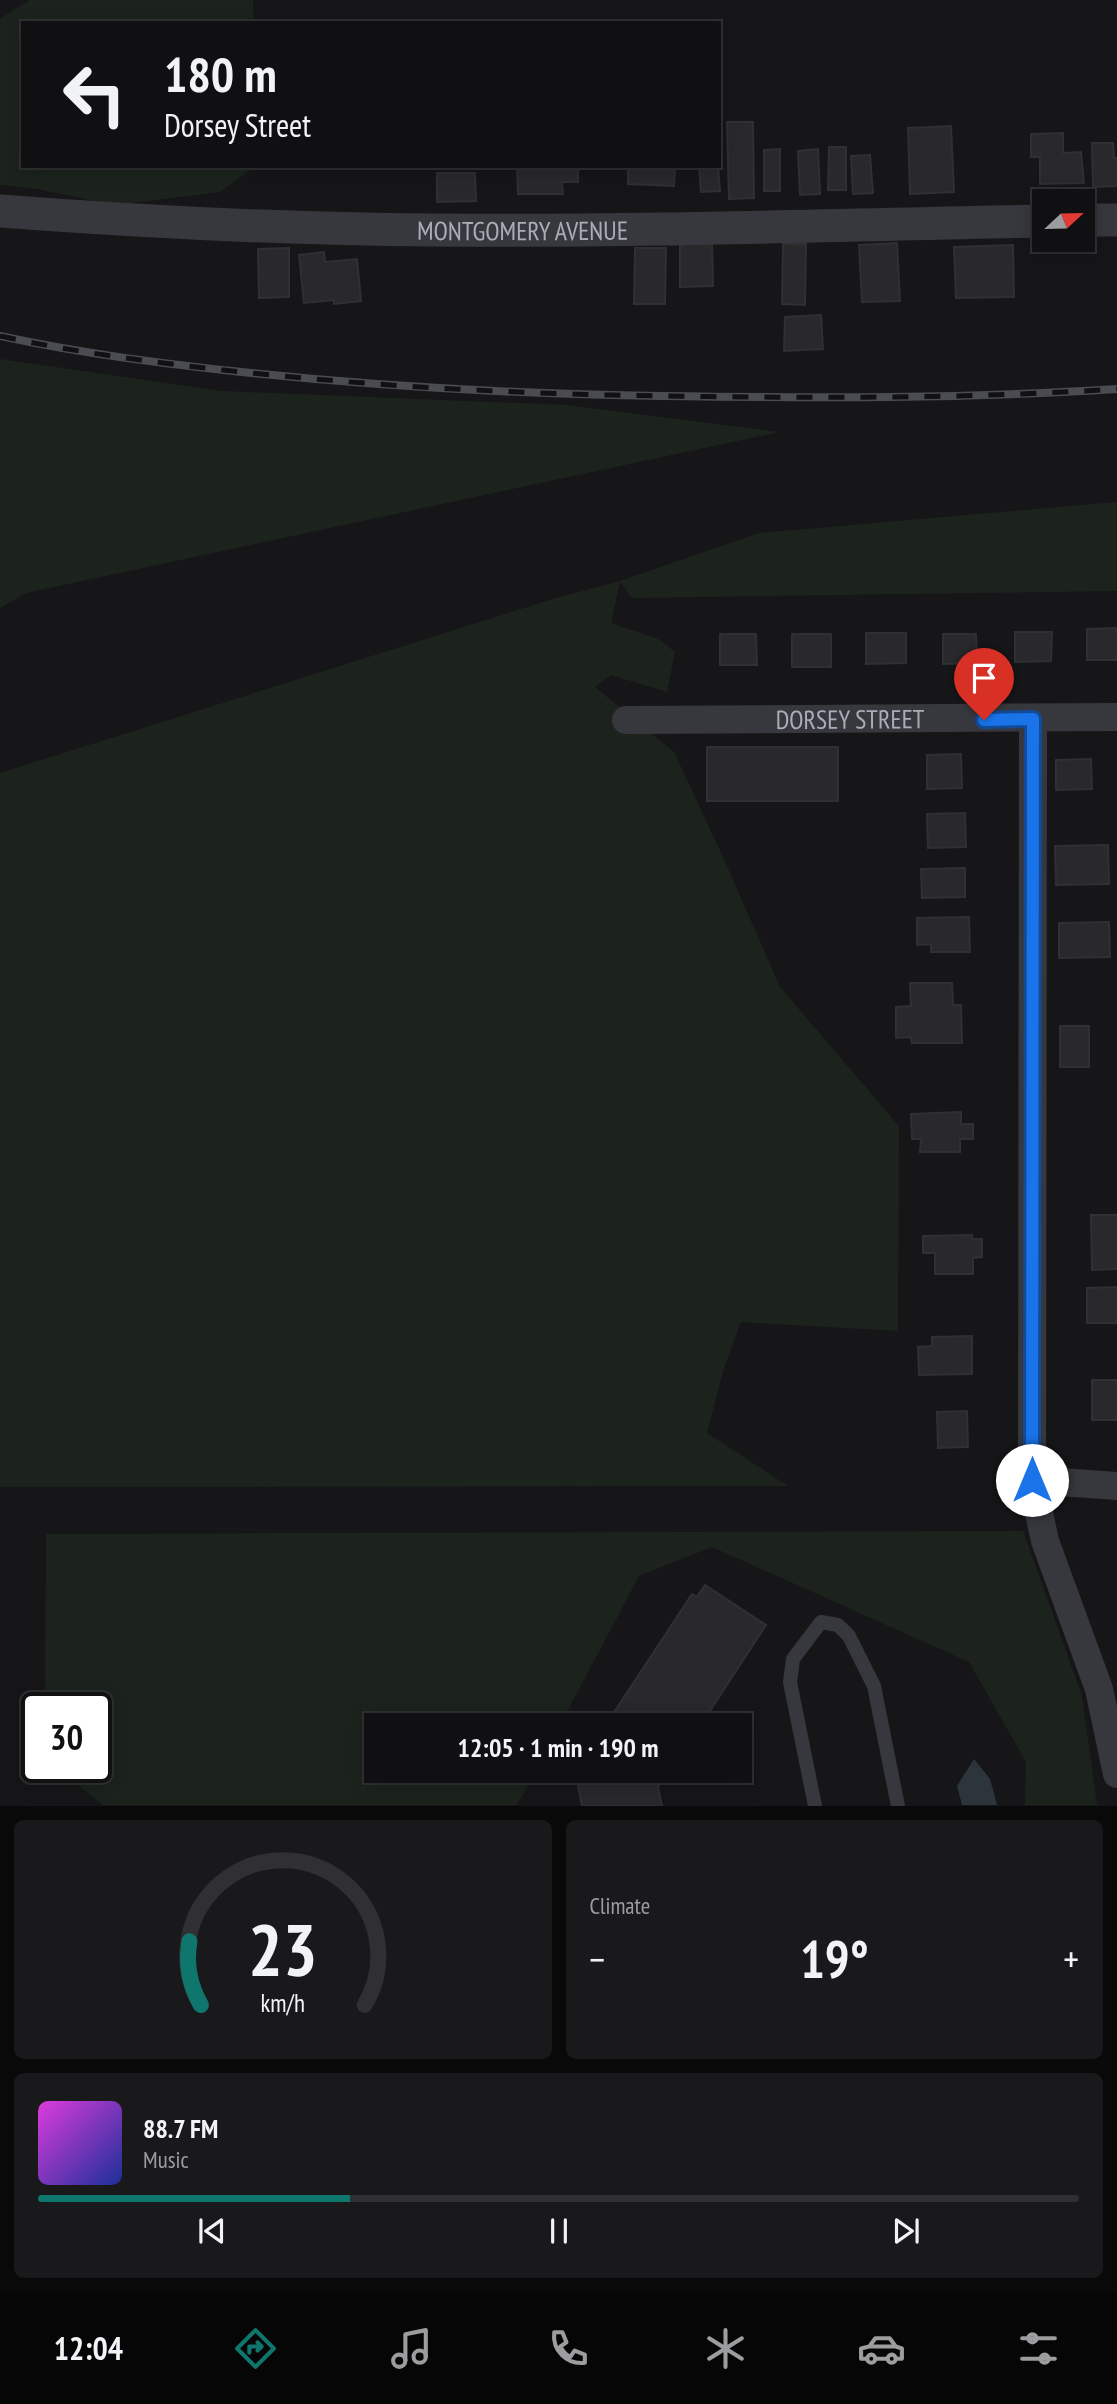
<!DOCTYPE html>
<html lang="en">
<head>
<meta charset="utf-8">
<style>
	:root { --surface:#101012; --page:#19191b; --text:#f1f3f6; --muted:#9c9d9f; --line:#303032; --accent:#0f766e }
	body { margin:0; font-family:"PT Sans Narrow",sans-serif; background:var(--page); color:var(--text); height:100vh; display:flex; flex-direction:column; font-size:26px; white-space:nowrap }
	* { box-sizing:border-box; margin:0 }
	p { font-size:23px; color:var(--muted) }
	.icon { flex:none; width:38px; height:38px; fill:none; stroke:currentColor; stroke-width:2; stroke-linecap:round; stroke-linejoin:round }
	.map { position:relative; height:1806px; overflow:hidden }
	.details { display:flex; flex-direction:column; gap:14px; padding:14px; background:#09090a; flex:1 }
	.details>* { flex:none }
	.hud { position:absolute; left:21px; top:21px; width:700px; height:147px; border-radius:0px; box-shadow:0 4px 18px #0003,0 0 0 2px var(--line); background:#101012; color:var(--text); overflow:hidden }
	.needle { width:46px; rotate:68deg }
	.controls { position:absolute; left:1032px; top:189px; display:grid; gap:14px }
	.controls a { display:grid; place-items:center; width:63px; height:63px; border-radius:0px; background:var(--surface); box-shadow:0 4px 18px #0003,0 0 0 2px var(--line); font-size:35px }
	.speed { position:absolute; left:21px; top:1692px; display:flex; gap:14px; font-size:35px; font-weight:700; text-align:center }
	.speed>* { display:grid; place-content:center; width:91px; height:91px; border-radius:50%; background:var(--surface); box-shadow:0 4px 18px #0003,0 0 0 2px var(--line); line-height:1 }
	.speed .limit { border:4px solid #111; border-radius:10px; background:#fff; color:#111 }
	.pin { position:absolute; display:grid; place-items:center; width:60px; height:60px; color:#fff; margin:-72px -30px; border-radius:50% 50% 50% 0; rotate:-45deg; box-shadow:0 0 7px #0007 }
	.pin .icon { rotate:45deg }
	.me { position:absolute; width:77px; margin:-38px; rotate:0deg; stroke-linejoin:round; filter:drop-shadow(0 0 5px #0008) }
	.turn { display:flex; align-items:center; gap:24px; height:147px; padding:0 28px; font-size:32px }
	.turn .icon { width:91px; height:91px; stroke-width:2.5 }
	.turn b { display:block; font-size:49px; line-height:60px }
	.big { font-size:52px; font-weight:800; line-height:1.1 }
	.details .tile { flex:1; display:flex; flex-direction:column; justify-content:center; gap:10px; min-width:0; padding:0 24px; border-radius:10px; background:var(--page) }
	.details .dial { align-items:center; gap:0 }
	.dial svg { height:182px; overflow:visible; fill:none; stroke:var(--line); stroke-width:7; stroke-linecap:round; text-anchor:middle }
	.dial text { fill:var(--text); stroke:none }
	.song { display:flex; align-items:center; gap:21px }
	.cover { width:84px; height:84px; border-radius:10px; background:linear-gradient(135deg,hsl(300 70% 55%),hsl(230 70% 35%)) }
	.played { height:7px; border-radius:4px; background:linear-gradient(90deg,var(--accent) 30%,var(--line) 30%) }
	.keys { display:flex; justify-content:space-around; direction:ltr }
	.heat { display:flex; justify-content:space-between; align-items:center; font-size:38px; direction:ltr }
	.details .tiles { flex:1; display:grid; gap:14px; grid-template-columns:1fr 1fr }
	.tile:last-child { grid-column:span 2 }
	.trip { position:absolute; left:364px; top:1713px; width:388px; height:70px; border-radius:0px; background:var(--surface); box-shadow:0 4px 18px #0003,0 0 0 2px var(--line); font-weight:800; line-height:70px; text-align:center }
	.dock { display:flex; height:112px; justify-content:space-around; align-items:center; background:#060607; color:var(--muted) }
	.dock .icon { width:49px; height:49px }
	.dock .active { color:var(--accent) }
	.dock b { font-size:32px; color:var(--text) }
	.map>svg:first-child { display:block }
	.green { fill:#1c231d }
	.water { fill:#2c353c }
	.building { fill:#29292c; stroke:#303034; stroke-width:2 }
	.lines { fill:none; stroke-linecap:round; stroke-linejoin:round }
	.service { stroke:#37383d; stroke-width:14 }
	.minor { stroke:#37383d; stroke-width:28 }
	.tertiary { stroke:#37383d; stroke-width:33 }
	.rail-casing { stroke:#4a4c52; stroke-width:8 }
	.rail { stroke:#111113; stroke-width:5; stroke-dasharray:16; stroke-linecap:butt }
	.route-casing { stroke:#114b97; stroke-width:18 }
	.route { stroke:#1a73e8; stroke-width:12 }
	.labels { text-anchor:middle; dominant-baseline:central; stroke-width:7; stroke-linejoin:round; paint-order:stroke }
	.street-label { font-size:26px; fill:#a8adb8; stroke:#111113 }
</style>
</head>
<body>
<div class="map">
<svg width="1117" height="1806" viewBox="0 0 1117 1806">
	<rect width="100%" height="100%" fill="#161618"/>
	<path class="green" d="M30,0H253L254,23H23V166H256L220,192L114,205L38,189L0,185V19Z
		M0,359L222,391L567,405L779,432L26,593L0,608Z
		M1117,502V591L632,598L620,582L611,623L658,639L675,652L667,692L611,675L595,687L674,752L723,857L780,987L899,1126L898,1331L741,1322L724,1368L707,1433L788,1486L0,1487V773L556,598L620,581L759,533Z
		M1023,1531L1082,1696L1097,1805H1025L1026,1762L969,1662L712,1547L639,1576L560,1725L376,1726V1771H536L517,1805H103L56,1768H96V1708H45L46,1534Z"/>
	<path class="water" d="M974,1759L990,1779L997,1805H962L957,1786Z"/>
	<path class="building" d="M727,122H753L754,198L729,199Z
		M951,126L954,192L910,194L908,128Z
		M1063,133V153L1081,152L1084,183L1040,184V157H1031V134Z
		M1092,143H1113L1114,158H1117V186L1093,187Z
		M829,147H846V190H828Z
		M780,149V191H764V150Z
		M818,149L820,194L800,195L798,151Z
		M870,155L873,193L853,194L851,156Z
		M517,166H578V182H562L563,194H518Z
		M628,166H675L674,186L628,184Z
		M699,166H718L720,191L701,192Z
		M437,173H475L476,201L437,202Z
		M712,242L713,286L680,287V243Z
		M897,243L900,301L862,302L859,245Z
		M783,244H806L805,305L782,304Z
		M1013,245L1014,297L956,298L954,247Z
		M289,248V297L259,298L258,249Z
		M635,248H666L665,304H634Z
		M324,252L325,262L357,259L361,301L334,304V300L304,303L299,255Z
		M821,315L823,349L784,351L785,317Z
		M1117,628V660H1087V629Z
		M1015,632H1052L1051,661L1015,662Z
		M866,633H906V663L866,664Z
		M720,634H756L757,665H720Z
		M792,634H831V667H792Z
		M943,634H976L977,663L943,664Z
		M707,747H838V801H707Z
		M961,754L962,788L927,789V755Z
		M1091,759L1092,789L1056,790V760Z
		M965,813L966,847L928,848L927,814Z
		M1108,845L1109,884L1056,885L1055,846Z
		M965,868V897L922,898L921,869Z
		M969,917L970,952H931V944L917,945V918Z
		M1109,922L1110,957L1059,958V923Z
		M910,983H952L953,1005H961L962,1043H912L911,1037L896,1038V1007L911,1006Z
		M1060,1026H1089V1067H1060Z
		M961,1112V1124H973V1139H960V1152H920L921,1139H912L911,1114Z
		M1091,1215H1117V1269L1092,1270Z
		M972,1235V1239H982V1257L973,1258V1274H935V1253H923V1236Z
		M1117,1287V1323H1087V1288Z
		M972,1336V1374L919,1375L918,1347L932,1346V1337Z
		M1092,1380H1117V1420H1092Z
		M967,1411L968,1447L938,1448L937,1412Z
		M705,1585L766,1625L700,1726H605L692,1594L697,1597Z
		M575,1771H669L658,1787L662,1806H582Z"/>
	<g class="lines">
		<path class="service" d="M815,1806L790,1682L793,1659L821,1622L838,1625L849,1636L874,1686L898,1806"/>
		<g class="minor">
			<path d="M1033,719L1032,1480L1045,1541L1099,1689L1117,1774"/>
			<path id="s1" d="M626,720L1117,717"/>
			<path d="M1032,1480L1117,1486"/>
		</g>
		<g class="tertiary">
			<path id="s2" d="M0,211C144,222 288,229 432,230C636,232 841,225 1045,221"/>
			<path d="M1083,220H1117"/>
		</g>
		<defs>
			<path id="rail" d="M0,336C83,354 166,364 251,373C387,387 524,394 661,396C813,398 965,399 1117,389"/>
		</defs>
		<use href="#rail" class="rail-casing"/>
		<use href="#rail" class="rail"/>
	</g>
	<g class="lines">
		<defs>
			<path id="route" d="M984,720L1033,719L1032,1480"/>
		</defs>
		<use href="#route" class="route-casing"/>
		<use href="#route" class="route"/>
	</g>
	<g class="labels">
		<g class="street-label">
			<text stroke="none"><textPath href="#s2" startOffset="523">MONTGOMERY AVENUE</textPath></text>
			<text stroke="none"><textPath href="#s1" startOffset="224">DORSEY STREET</textPath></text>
		</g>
	</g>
</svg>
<div class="controls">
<a><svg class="needle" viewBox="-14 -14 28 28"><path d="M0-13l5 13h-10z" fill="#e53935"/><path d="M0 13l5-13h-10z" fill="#9c9d9f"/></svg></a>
</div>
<div class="speed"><div class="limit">30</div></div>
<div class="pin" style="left:984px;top:720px;background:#d93025"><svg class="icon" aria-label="arrive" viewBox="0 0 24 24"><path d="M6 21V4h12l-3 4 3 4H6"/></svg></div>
<svg class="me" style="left:1032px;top:1480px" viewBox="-20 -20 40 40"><circle r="19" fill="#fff"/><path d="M0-13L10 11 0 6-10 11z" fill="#1a73e8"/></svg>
<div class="trip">12:05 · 1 min · 190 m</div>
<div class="hud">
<div class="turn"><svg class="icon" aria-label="left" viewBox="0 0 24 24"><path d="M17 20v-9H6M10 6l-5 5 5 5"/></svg><div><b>180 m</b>Dorsey Street</div></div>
</div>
</div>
<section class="details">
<div class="tiles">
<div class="tile dial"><svg viewBox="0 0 100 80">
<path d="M14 69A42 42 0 1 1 86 69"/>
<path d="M14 69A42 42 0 0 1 9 41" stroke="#0f766e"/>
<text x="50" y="56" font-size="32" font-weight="700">23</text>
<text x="50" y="72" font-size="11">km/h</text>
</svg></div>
<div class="tile"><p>Climate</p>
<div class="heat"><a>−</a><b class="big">19°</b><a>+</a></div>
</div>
<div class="tile">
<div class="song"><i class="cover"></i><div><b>88.7 FM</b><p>Music</p></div></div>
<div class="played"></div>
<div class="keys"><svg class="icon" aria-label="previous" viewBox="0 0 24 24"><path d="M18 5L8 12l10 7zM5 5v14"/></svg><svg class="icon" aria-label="pause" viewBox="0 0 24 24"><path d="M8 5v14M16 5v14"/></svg><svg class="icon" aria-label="next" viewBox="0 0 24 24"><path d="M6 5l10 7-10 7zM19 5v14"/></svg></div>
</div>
</div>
</section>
<nav class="dock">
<b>12:04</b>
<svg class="icon active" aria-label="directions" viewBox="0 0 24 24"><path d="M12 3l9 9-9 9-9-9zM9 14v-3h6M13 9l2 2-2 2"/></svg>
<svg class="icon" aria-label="music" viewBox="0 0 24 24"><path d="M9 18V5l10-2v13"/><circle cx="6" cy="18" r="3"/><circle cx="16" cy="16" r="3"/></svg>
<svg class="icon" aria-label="phone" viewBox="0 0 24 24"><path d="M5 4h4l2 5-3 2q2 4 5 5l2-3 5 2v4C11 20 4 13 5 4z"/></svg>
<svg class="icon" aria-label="climate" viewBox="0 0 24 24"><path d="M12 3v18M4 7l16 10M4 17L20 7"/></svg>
<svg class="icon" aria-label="car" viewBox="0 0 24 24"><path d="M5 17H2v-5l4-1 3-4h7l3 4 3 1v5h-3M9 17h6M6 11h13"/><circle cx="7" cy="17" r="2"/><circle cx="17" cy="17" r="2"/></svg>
<svg class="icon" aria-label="filters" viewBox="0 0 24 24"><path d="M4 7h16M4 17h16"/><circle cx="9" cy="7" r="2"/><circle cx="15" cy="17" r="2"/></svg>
</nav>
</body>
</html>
